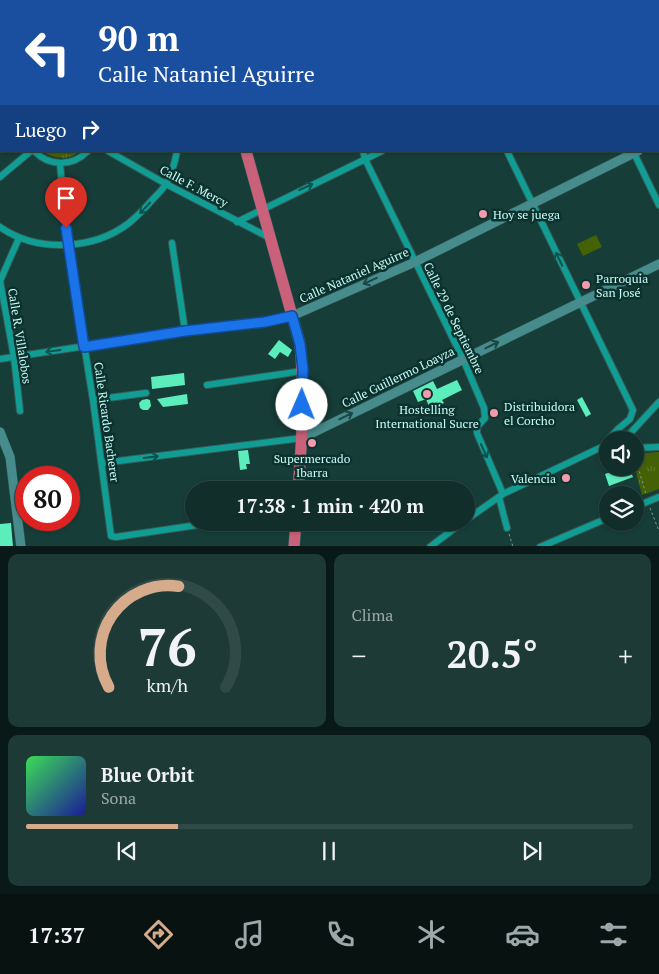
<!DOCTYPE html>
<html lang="es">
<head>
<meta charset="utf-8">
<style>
	:root { --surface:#112e2b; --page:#1e3a37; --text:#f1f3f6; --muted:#9ca8a9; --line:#304a47; --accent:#d6ab8b }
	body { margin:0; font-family:"PT Serif",serif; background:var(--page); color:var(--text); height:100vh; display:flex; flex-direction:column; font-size:19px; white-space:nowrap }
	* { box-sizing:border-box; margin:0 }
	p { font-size:16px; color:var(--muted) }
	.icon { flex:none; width:28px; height:28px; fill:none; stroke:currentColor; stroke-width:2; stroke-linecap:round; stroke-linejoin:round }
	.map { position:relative; height:546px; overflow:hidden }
	.details { display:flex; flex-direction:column; gap:8px; padding:8px; background:#091918; flex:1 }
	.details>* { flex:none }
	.guide { position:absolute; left:0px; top:0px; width:660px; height:152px; box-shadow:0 1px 4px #0004,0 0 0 1px var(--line); background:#1a4fa0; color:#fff; overflow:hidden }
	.tools { position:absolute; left:599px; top:431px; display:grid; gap:10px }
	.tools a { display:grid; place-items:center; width:45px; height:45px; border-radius:50%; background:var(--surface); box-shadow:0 1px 4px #0004,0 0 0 1px var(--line); font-size:25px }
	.speed { position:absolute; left:15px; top:466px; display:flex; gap:10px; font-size:25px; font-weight:700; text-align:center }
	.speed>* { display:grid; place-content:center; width:65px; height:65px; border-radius:50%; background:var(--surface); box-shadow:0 1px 4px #0004,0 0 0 1px var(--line); line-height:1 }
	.speed .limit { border:8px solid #d22; background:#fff; color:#111 }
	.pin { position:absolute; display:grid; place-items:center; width:42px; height:42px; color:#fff; margin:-51px -21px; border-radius:50% 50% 50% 0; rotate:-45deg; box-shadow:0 0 5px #0007 }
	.pin .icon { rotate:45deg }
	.me { position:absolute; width:55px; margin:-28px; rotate:1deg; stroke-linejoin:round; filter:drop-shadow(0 0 4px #0008) }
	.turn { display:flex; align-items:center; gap:18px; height:105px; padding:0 15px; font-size:22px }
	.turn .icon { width:65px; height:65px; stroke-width:2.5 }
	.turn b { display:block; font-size:35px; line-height:42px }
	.then { display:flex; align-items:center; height:48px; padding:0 15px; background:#0003; gap:10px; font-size:19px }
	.big { font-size:38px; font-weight:700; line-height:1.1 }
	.details .widget { flex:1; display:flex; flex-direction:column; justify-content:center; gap:8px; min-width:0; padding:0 18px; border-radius:10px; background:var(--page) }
	.details .dial { align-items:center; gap:0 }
	.dial svg { height:130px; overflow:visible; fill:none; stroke:var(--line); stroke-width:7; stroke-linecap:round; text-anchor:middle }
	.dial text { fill:var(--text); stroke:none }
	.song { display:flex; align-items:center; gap:15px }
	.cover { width:60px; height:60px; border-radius:8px; background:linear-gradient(135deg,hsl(130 70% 55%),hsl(240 70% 35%)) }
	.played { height:5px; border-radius:2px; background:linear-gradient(90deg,var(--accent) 25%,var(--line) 25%) }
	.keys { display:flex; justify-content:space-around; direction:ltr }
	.heat { display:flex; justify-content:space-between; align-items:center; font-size:28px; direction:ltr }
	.details .tiles { flex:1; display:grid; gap:8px; grid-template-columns:1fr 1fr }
	.widget:last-child { grid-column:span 2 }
	.trip { position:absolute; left:185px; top:481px; width:290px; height:50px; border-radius:25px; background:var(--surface); box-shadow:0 1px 4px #0004,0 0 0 1px var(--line); font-weight:700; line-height:50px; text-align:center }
	.menu { display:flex; height:80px; justify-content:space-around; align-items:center; background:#071211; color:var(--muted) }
	.menu .icon { width:35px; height:35px }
	.menu .selected { color:var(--accent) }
	.menu b { font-size:22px; color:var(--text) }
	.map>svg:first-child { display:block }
	.grass { fill:url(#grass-tufts) }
	.garden { fill:#456106 }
	.building { fill:#5beebc }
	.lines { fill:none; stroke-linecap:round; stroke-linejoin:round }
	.street-casing { stroke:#345b58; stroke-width:8 }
	.secondary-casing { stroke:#345b58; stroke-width:10 }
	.highway-casing { stroke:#345b58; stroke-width:12 }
	.path { stroke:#709d98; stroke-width:1; stroke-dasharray:2.5 2.5; stroke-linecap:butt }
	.street { stroke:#109e94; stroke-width:6 }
	.secondary { stroke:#478c8c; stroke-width:9 }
	.highway { stroke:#c86179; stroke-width:11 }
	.oneway { stroke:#0d524d }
	.oneway2 { stroke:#1b4846 }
	.route-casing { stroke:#114b97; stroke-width:12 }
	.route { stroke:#1a73e8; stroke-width:9 }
	.poi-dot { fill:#f39aab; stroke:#0c322f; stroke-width:2 }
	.labels { text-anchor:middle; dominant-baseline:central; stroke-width:5; stroke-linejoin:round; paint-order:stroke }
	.street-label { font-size:12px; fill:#c8fcf6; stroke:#0c322f }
	.poi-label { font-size:12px; fill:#c8fcf6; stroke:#0c322f; text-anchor:start }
</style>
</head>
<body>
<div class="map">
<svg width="659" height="547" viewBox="0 0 659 547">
	<defs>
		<pattern id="grass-tufts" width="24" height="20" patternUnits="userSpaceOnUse" patternTransform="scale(1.25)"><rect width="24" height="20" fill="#456106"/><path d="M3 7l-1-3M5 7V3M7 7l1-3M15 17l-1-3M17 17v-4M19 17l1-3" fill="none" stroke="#5e792b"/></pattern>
	</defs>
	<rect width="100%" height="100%" fill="#173d39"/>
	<path class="grass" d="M42,151H80C68,161 54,159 42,151Z
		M659,452V489L642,495L635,468V454Z"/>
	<path class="garden" d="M596,235L602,247L583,256L577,244Z"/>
	<path class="building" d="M279,340L292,350L288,357L280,352L275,359L268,354Z
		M184,373L185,385L152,389L151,377Z
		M457,380L462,390L442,400L444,403L430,409L426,399L418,402L413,391L433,381L437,389Z
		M187,394L188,404L163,407L157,399Z
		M582,397L591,414L586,417L577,400Z
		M147,399L150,400L151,406L148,410H143L140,408L139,403L142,400Z
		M319,402L317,416L310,418V407Z
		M248,450L250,464H246L247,469L240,470L238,451Z
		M622,468H629L633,477L609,486L605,474Z
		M11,523L13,547H0V524Z"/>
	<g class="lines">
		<defs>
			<path id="street" d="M57,0L58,1
				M437,0L438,1
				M328,1L332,0
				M550,1H556
				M0,104H1
				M34,151C50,167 72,167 88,151
				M108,151L166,184L270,238
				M363,151L365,159L463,359L484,408L485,418L477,427V433L503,494
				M507,151L633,410L630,419L618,429L624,440
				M633,151L659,205
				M60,164L68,244L93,400L111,536L116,537L218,522
				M0,177L31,151
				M237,222L382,151
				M0,227C37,253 94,250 129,223C139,215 146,207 154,198C158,194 163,189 166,184C172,174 175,162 177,151
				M19,238L0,281L14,357L20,411
				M172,243L185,331
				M0,359L185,331L265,322L292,316
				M207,385L303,371
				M93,400L146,393
				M608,440L618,429
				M624,440L659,402
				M635,448L659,447
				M102,463L302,438
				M499,497L507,528
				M635,507L659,497
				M466,520L503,494L608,444
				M430,547L463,522
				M540,547L608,518"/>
			<path id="secondary" d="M659,141V140
				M292,316L415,262L638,151
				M0,432L10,457L21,547
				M302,438L659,264"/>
			<path id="highway" d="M203,0V1
				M25,1L26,0
				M0,25L1,24
				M246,151L300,344C305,392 302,441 298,490
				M294,547L296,522"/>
		</defs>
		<use href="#street" class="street-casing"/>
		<use href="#secondary" class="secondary-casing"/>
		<use href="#highway" class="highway-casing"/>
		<path class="path" d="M635,457L646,494
			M650,508L659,531
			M509,534L513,547"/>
		<use href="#street" class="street"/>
		<use href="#secondary" class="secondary"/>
		<use href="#highway" class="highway"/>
	</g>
	<defs><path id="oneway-shaft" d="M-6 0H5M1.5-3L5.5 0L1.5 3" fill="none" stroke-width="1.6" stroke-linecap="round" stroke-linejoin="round" transform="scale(1.25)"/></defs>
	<g class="oneway">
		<use href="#oneway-shaft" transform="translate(306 187) rotate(-25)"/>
		<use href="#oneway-shaft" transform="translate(145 208) rotate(133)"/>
		<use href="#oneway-shaft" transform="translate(559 259) rotate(-116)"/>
		<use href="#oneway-shaft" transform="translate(53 351) rotate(172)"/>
		<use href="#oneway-shaft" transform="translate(484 451) rotate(66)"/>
		<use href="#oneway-shaft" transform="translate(151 457) rotate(-7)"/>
	</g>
	<g class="oneway2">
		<use href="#oneway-shaft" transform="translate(370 281) rotate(156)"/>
		<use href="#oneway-shaft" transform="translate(492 345) rotate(-26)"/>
		<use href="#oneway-shaft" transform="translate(346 416) rotate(-26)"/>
	</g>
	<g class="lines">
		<defs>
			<path id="route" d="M66,228L84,347L185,331L265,322L292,316L300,344L303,369L302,405"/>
		</defs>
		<use href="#route" class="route-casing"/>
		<use href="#route" class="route"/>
	</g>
	<g class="poi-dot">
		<circle cx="483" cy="214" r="5"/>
		<circle cx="586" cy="285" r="5"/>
		<circle cx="427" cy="394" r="5"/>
		<circle cx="494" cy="413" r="5"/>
		<circle cx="312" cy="443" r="5"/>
		<circle cx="566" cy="478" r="5"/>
	</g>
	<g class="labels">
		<g class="street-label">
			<text transform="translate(194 186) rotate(28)">Calle F. Mercy</text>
			<text transform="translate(354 275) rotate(-24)">Calle Nataniel Aguirre</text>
			<text transform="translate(454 318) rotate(64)">Calle 29 de Septiembre</text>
			<text transform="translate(20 336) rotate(81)">Calle R. Villalobos</text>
			<text transform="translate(398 377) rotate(-26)">Calle Guillermo Loayza</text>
			<text transform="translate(107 422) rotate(82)">Calle Ricardo Bacherer</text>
		</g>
		<g class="poi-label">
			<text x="493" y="214">Hoy se juega</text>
			<text x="596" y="278">Parroquia<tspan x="596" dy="14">San José</tspan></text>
			<text x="504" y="406">Distribuidora<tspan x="504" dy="14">el Corcho</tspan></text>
			<text x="427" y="409" text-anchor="middle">Hostelling<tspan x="427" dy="14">International Sucre</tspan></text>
			<text x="312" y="458" text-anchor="middle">Supermercado<tspan x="312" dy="14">Ibarra</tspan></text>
			<text x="556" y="478" text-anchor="end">Valencia</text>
		</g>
	</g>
</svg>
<div class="tools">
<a><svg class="icon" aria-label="sound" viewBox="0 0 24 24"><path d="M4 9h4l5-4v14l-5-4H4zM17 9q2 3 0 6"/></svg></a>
<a><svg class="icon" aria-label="layers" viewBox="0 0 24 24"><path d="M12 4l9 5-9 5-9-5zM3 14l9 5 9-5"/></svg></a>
</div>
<div class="speed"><div class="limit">80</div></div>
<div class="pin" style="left:66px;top:228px;background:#d93025"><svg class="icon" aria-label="arrive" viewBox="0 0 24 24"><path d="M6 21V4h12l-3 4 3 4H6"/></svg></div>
<svg class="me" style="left:302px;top:405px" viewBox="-20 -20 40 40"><circle r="19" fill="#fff"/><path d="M0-13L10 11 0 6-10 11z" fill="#1a73e8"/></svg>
<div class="trip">17:38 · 1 min · 420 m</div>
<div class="guide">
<div class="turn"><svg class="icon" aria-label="left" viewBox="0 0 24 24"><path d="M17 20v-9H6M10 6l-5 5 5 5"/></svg><div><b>90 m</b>Calle Nataniel Aguirre</div></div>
<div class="then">Luego<svg class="icon" aria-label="right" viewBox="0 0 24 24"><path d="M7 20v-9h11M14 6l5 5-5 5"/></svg></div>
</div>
</div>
<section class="details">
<div class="tiles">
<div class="widget dial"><svg viewBox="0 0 100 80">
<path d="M14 69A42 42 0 1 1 86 69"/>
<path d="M14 69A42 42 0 0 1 57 7" stroke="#d6ab8b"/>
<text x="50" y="56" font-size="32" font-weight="700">76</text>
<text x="50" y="72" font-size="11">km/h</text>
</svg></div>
<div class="widget"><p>Clima</p>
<div class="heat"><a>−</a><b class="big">20.5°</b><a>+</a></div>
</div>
<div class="widget">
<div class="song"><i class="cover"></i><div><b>Blue Orbit</b><p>Sona</p></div></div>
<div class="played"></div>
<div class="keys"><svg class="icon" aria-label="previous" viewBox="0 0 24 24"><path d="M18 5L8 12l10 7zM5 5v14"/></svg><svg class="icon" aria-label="pause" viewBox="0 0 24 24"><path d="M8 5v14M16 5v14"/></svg><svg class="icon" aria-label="next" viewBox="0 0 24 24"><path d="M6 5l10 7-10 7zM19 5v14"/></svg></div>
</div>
</div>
</section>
<nav class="menu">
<b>17:37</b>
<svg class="icon selected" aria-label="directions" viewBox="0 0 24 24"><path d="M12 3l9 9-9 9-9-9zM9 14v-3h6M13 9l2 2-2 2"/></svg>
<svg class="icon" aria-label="music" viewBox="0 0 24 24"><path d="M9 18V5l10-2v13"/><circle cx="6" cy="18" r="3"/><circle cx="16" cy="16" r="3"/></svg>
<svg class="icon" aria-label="phone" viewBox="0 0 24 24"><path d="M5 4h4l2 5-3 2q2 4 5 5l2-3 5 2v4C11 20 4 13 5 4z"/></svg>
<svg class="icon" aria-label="climate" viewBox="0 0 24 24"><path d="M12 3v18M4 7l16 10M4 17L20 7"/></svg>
<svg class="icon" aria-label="car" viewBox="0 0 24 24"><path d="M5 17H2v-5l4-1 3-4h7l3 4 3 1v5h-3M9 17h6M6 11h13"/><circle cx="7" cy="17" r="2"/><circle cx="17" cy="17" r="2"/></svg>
<svg class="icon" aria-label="filters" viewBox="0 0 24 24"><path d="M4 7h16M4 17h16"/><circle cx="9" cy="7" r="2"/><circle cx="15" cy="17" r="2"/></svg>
</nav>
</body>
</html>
